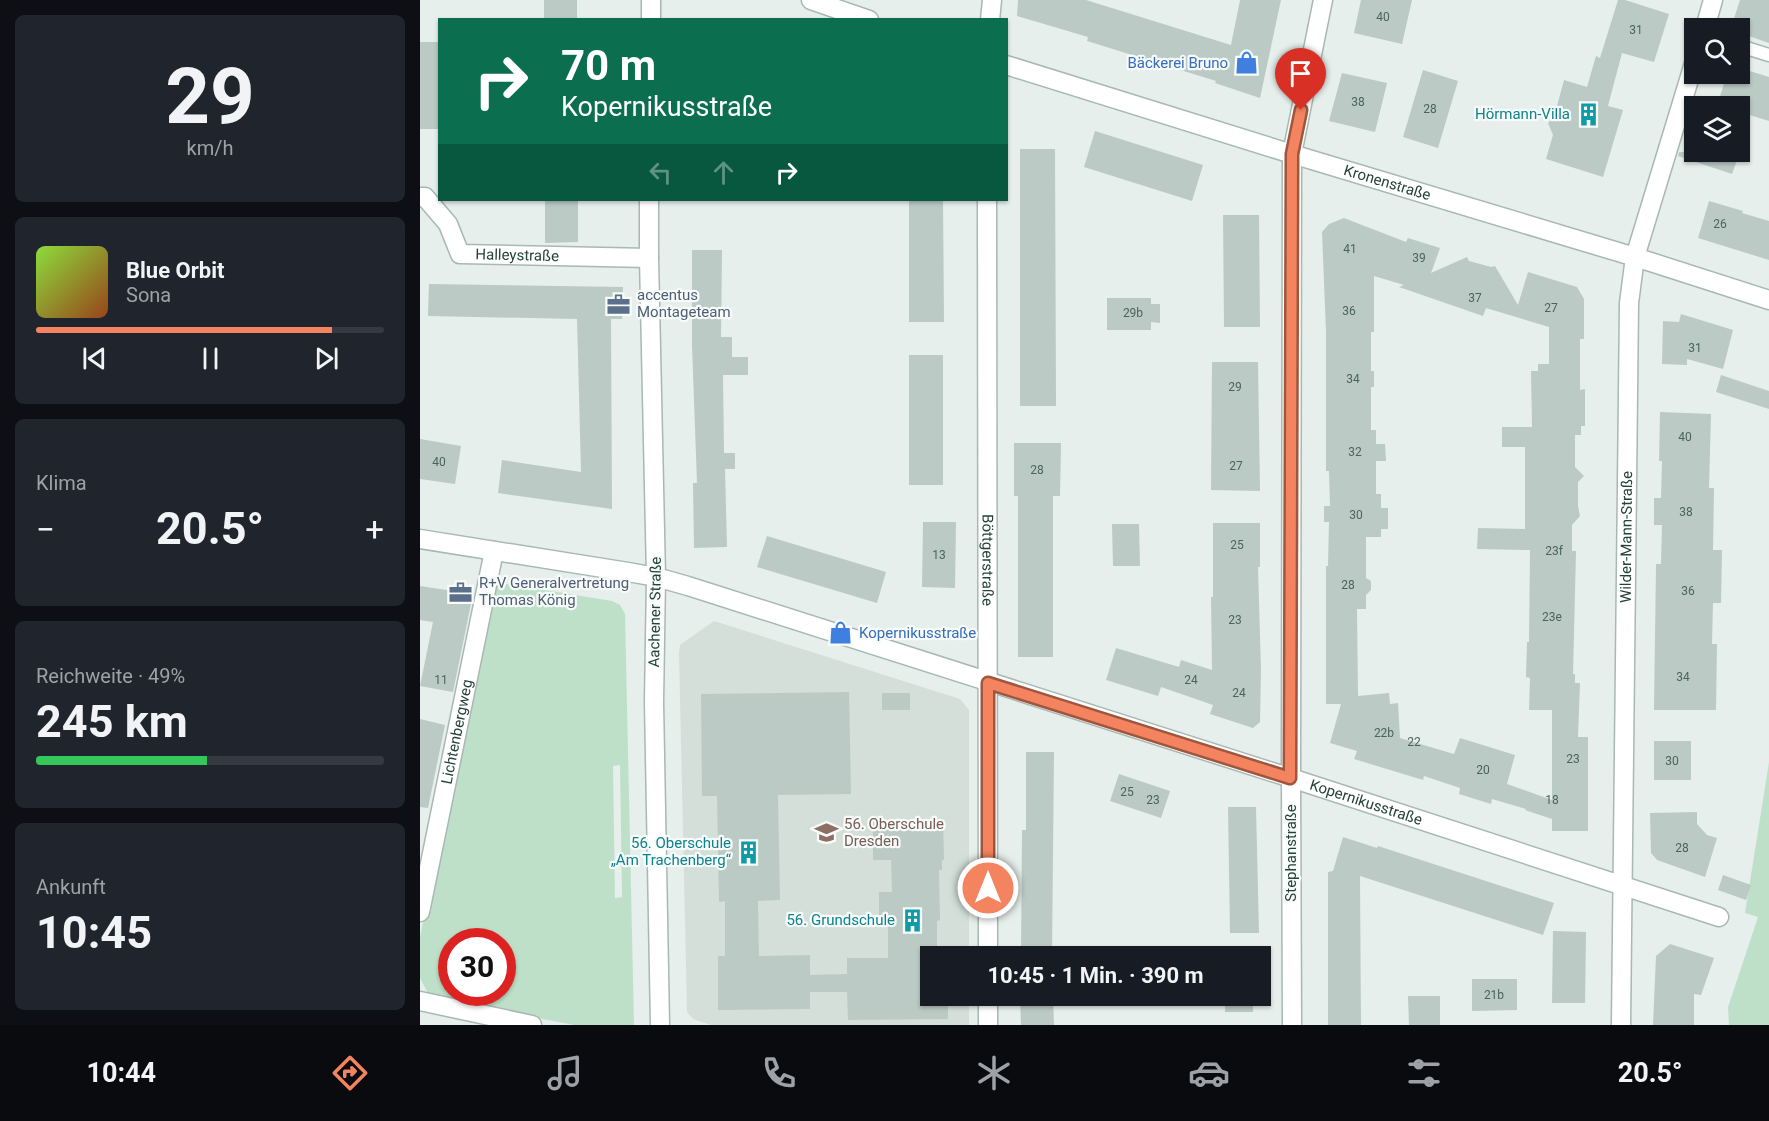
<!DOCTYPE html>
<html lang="de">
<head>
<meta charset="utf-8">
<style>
	:root { --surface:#171b24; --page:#20242c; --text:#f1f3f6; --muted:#9ea1a6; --line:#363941; --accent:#f4845f }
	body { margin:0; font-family:Roboto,sans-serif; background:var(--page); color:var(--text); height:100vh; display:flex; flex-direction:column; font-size:22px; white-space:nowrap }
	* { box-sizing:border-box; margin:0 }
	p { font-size:20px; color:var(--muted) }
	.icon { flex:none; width:33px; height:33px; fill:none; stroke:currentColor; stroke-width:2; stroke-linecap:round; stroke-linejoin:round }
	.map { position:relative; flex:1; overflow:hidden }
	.side { display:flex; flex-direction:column; gap:15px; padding:15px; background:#0d0f14; width:420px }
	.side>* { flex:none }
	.top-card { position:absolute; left:18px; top:18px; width:570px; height:183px; border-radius:0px; box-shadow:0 2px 4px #0004; background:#0b6e4f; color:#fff; overflow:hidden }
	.fabs { position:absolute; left:1264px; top:18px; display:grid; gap:12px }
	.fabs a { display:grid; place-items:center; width:66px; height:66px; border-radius:0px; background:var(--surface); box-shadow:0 2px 4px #0004; font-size:30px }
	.speed { position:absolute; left:18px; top:928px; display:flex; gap:12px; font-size:30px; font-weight:700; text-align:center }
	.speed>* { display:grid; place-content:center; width:78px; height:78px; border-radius:50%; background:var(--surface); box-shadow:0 2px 4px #0004; line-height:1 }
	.speed .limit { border:9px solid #d22; background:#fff; color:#111 }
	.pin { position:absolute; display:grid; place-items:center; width:51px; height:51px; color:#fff; margin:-62px -26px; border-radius:50% 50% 50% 0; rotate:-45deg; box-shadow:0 0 6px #0007 }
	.pin .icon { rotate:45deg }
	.me { position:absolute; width:66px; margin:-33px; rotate:0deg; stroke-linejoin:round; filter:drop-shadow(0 0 4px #0008) }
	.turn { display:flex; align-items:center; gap:21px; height:126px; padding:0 24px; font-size:27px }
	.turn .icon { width:78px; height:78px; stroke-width:2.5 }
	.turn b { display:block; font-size:42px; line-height:51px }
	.lanes { display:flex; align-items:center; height:57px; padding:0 24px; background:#0003; justify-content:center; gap:30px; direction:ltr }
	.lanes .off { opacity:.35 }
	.big { font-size:45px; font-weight:700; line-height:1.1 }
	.side .card { flex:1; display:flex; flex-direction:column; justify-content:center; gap:9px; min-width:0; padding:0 21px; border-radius:9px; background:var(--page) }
	.side .dial { align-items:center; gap:0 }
	.dial b { font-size:78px; line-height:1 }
	.song { display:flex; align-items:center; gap:18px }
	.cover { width:72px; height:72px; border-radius:9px; background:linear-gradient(135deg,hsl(90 70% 55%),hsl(20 70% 35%)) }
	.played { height:6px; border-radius:3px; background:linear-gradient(90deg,var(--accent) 85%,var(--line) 85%) }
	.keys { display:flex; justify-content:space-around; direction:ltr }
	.heat { display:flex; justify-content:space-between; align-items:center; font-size:33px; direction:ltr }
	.charge { height:9px; border-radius:4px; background:linear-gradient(90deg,#34c759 49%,var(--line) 0) }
	.trip { position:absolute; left:500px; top:946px; width:351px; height:60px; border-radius:0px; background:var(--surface); box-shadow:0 2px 4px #0004; font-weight:700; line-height:60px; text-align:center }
	.dock { display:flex; height:96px; justify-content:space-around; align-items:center; background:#090b0e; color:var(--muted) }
	.dock .icon { width:42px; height:42px }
	.dock .active { color:var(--accent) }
	.dock b { font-size:27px; color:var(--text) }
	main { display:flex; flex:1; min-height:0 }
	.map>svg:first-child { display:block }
	.built { fill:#d4dfda }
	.green { fill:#bfe0c8; fill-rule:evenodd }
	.building { fill:#bbcac4; fill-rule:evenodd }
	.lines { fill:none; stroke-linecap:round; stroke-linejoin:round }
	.lane-casing { stroke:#a8b8b2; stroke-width:15 }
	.street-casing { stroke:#a8b8b2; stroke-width:21 }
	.lane { stroke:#fff; stroke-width:12 }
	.street { stroke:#fff; stroke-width:18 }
	.route-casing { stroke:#9f563e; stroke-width:15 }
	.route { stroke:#f4845f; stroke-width:10 }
	.labels { text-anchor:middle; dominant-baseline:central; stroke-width:4.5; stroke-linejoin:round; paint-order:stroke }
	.number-label { font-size:12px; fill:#4a645c }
	.shop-label { font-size:15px; fill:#366cbe; stroke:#f7fbf9; text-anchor:end }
	.culture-label { font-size:15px; fill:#0d838f; stroke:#f7fbf9; text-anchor:end }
	.street-label { font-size:15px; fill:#24423a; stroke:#f7fbf9 }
	.service-label { font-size:15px; fill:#4e5e75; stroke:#f7fbf9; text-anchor:start }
	.education-label { font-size:15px; fill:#785e54; stroke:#f7fbf9; text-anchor:start }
</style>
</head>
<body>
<main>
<section class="side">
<div class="card dial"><b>29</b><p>km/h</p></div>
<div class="card">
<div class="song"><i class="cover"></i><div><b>Blue Orbit</b><p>Sona</p></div></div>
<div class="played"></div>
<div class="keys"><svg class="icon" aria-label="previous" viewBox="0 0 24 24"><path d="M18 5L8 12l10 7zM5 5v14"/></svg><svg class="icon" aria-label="pause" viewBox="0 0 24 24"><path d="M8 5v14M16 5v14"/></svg><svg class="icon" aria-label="next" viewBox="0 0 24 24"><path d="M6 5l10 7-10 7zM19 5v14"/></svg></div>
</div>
<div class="card"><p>Klima</p>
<div class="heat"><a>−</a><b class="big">20.5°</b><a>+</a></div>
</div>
<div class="card"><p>Reichweite · 49%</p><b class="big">245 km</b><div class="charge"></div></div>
<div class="card"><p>Ankunft</p><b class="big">10:45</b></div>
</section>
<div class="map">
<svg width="1349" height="1025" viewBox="0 0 1349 1025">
	<rect width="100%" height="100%" fill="#e6efeb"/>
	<path class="built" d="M294,621L540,699L549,710V957H510V996H549V1025H291L273,1019L267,1012L259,652L260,645L264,642Z"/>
	<path class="green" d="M75,582L192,601L200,605L205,614L214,1025H154L10,997L0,978V937ZM200,765L202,897L195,898L193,766ZM32,942H82V993H32Z
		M1349,762V1025H1309L1308,1007L1338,917L1325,913Z"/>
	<path class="building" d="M124,0H157V20H124Z
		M598,0H666L811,45L820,0H861L840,98L795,83L796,81L667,41L668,37L597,16Z
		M941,0H992L982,44L934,33Z
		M1198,0H1205L1249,14L1234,62L1202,53L1188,106L1203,110L1183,177L1126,159L1133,135L1128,123L1134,117L1144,80L1167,87L1176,56L1180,58Z
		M1320,0H1349V43L1320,33V28H1311Z
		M0,42H20V129H0Z
		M1320,68L1349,77V121L1320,112V106H1297L1307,74H1320Z
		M1003,70L1038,81L1018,148L983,137Z
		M922,73L967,83L955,132L909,121Z
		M675,131L783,165L772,201L664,167Z
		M600,149H635L636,406H600Z
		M1259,152H1320L1312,174L1258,156Z
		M125,200H158V242L125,243Z
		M489,200H523L524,322H489Z
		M1289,201L1323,211L1322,213L1349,221V260L1278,238Z
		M803,215H839L840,327H804Z
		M924,218L986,242L988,238L1020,248L1011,273L1047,257L1049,261L1071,267L1075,266L1098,305L1108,272L1157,287L1164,299V339H1160V390L1165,389V426H1161V435H1155V467L1164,476L1158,482V506L1160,516L1152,525V551H1156L1153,674H1155V683H1160L1158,737H1168V831H1132V819L1105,810L1106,809L1072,799L1071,804L1039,794L1040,788L1004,776L1003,780L934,759L937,751L910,743L921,704H906V566H908L909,522H904V506H910L909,471H906V332L902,232L909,224ZM954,276L984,285L979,287L1063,316L1066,308L1129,327V364H1118V371H1111L1112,427H1082V447H1105V529L1058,528L1057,549L1110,550L1109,642H1107L1106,677L1110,678L1109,710H1132V800L1087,784L1095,755L1040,738L1034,754L980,738L978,703L970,704L969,693L938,696L937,609H946V595L951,590V581L946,578V537H961V529H968V508H961V494H956V461H966L965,444H956V430H951V387H954V371H951V332H954Z
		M272,250H302L301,337H312V357H328V375H303L304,453H315V469H305L307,547L274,548L273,483H277L272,345Z
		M9,284L203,287L202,319H191L192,509L78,493L82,460L161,472L157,319L8,316Z
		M687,298H731V304H740V323L731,322V330H687Z
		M1261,314L1313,330L1303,369L1267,359V365L1242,364L1243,321L1259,322Z
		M489,355H523V485H489Z
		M792,362H838L840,491L791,490Z
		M1301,375L1349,391V409L1296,392Z
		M1240,412L1291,414L1289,488H1294L1293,550H1302L1301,603H1293L1292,644H1297L1296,710H1234L1236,564H1241L1242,525H1234V498H1241L1242,461H1239Z
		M0,439L41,446L35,484L0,479Z
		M594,443H641L640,496H633V657H598V496H594Z
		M503,522H536L535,588L502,587Z
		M793,523H840V567H838L841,670L840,722L833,728L790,714L793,705L741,687L738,696L686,680L696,648L759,667L761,660L792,670L791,597H793Z
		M692,524H719L720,566H693Z
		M347,536L466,572L457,603L337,567Z
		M0,586L53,594L33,692L0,686L13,622L0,620Z
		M429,692L431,794L358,795L360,900L338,901L339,956L390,955V975L427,974V958H468V920H459V892H472L471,860H453V821H523L524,860H522V870H519L520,920L517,921V957H510V996H528V1019L428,1020L427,992H390V1009L298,1010V956H305V901L299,902L297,796H282L281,694Z
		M462,693H490V710H462Z
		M0,719L25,725L8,808L0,807Z
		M1234,741H1271V780H1234Z
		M606,752H634L632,956H601L602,830H606Z
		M699,774L750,791L741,818L690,801Z
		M808,807H836L839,933H810Z
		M1277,812V824L1287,835L1297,838L1285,877L1237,860L1231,853L1230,813Z
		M923,837L957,848L958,846L1134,903L1123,935L940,876L941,1025H908V872L913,871Z
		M1303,875L1331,885L1326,900L1298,890Z
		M1133,931L1166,932L1165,1003H1132Z
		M1250,944L1294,958L1281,995L1274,994V1025H1233L1236,956Z
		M1052,979H1097V1010L1052,1011Z
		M600,996H633L634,1025H601Z
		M805,996H833V1012H805Z
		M988,996H1020V1025H989Z"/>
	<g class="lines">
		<defs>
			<path id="lane" d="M1320,46L1349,55"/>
			<g id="street">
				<path d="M391,0L449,20"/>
				<path d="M231,20V0"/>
				<path d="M570,20L572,0"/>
				<path d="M1285,28L1293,0"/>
				<path id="s1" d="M586,65L872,154L1215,257L1349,300"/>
				<path id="s2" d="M0,197H5L28,224L40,254L229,258"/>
				<path d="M229,200V258L236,577L234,702L240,1025"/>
				<path id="s3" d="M567,200L568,957"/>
				<path id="s4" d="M0,539L208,572L236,577L268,586L871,778L1299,917"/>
				<path id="s5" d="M0,912L74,551"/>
				<path d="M0,1001L112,1025"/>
				<path d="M568,1025V996"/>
				<path d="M872,1025L871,778L872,154L903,0"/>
				<path id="s6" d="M1201,1025L1209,303L1215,257L1275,60"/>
			</g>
		</defs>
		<use href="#lane" class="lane-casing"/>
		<use href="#street" class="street-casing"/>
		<use href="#lane" class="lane"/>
		<use href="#street" class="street"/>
	</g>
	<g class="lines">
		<defs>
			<path id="route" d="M568,888V683L870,778L872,154L881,110"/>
		</defs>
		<use href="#route" class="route-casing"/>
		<use href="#route" class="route"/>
	</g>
	<defs>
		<symbol id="shop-bare" viewBox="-9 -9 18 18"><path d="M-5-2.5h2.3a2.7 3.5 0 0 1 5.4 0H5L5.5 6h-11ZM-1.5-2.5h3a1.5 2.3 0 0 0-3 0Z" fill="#3f7fe0" stroke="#f7fbf9" stroke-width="2.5" paint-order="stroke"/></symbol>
		<symbol id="building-bare" viewBox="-9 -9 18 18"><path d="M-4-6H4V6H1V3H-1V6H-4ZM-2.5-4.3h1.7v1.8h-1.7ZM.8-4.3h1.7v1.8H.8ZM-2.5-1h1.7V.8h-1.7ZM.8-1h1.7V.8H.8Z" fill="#0f9aa8" stroke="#f7fbf9" stroke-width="2.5" paint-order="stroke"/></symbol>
		<symbol id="office-bare" viewBox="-9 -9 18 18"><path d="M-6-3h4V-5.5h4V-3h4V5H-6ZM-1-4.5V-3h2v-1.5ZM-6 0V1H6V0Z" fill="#5c6f8a" stroke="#f7fbf9" stroke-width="2.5" paint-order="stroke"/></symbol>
		<symbol id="school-bare" viewBox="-9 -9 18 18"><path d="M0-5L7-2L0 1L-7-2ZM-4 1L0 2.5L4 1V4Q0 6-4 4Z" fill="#8d6e63" stroke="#f7fbf9" stroke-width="2.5" paint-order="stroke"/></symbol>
	</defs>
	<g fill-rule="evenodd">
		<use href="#shop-bare" x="810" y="46" width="33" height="33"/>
		<use href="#building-bare" x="1152" y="98" width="33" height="33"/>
		<use href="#office-bare" x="182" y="288" width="33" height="33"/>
		<use href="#office-bare" x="24" y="576" width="33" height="33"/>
		<use href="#shop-bare" x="404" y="616" width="33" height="33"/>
		<use href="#school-bare" x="390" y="816" width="33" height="33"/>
		<use href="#building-bare" x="312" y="836" width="33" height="33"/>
		<use href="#building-bare" x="476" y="904" width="33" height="33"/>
	</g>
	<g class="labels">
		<g class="number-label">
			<text x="963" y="17">40</text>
			<text x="1216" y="30">31</text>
			<text x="938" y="102">38</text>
			<text x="1010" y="109">28</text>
			<text x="1300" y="224">26</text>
			<text x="930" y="249">41</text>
			<text x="999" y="258">39</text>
			<text x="1055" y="298">37</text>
			<text x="1131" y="308">27</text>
			<text x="929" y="311">36</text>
			<text x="713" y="313">29b</text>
			<text x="1275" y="348">31</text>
			<text x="933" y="379">34</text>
			<text x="815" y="387">29</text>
			<text x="1265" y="437">40</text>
			<text x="935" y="452">32</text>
			<text x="19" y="462">40</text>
			<text x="816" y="466">27</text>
			<text x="617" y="470">28</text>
			<text x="1266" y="512">38</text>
			<text x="936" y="515">30</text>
			<text x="817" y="545">25</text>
			<text x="1134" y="551">23f</text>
			<text x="519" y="555">13</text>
			<text x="928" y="585">28</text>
			<text x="1268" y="591">36</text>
			<text x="1132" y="617">23e</text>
			<text x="815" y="620">23</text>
			<text x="1263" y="677">34</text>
			<text x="21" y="680">11</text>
			<text x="771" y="680">24</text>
			<text x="819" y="693">24</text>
			<text x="964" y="733">22b</text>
			<text x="994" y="742">22</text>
			<text x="1153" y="759">23</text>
			<text x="1252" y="761">30</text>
			<text x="1063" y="770">20</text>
			<text x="707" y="792">25</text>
			<text x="733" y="800">23</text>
			<text x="1132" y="800">18</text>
			<text x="1262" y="848">28</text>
			<text x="1074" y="995">21b</text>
		</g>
		<g class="shop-label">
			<text x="808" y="63">Bäckerei Bruno</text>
			<text x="439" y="633" text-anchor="start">Kopernikusstraße</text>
		</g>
		<g class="culture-label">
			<text x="1150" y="114">Hörmann-Villa</text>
			<text x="311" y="843">56. Oberschule<tspan x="311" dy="17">„Am Trachenberg“</tspan></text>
			<text x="475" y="920">56. Grundschule</text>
		</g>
		<g class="street-label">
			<text stroke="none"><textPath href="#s1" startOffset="399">Kronenstraße</textPath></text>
			<text stroke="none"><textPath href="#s2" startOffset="130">Halleystraße</textPath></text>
			<text stroke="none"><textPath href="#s6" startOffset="488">Wilder-Mann-Straße</textPath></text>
			<text stroke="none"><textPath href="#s3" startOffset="360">Böttgerstraße</textPath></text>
			<text transform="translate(235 612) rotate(-89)">Aachener Straße</text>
			<text stroke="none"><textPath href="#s5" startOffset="184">Lichtenbergweg</textPath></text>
			<text stroke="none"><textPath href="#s4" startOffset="984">Kopernikusstraße</textPath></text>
			<text transform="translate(871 853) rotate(-90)">Stephanstraße</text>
		</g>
		<g class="service-label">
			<text x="217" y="295">accentus<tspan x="217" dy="17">Montageteam</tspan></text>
			<text x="59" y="583">R+V Generalvertretung<tspan x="59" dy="17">Thomas König</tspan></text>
		</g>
		<g class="education-label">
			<text x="424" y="824">56. Oberschule<tspan x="424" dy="17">Dresden</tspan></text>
		</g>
	</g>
</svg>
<div class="fabs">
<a><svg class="icon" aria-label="search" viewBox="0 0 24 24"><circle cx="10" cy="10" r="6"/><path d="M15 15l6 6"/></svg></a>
<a><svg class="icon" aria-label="layers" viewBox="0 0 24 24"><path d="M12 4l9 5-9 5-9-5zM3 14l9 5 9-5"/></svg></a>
</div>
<div class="speed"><div class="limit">30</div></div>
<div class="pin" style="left:881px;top:110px;background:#d93025"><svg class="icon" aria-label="arrive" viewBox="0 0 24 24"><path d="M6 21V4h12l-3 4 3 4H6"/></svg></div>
<svg class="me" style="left:568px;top:888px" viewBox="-20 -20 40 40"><circle r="17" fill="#f4845f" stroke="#fff" stroke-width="3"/><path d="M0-11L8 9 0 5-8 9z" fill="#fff"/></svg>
<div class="trip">10:45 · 1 Min. · 390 m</div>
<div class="top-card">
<div class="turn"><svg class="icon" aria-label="right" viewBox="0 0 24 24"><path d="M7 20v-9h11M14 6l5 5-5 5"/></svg><div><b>70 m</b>Kopernikusstraße</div></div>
<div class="lanes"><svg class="icon off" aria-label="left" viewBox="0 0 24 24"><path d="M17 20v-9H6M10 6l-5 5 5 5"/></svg><svg class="icon off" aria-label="ahead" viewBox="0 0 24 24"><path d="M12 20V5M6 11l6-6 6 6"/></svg><svg class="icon" aria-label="right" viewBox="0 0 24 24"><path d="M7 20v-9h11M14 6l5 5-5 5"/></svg></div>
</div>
</div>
</main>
<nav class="dock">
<b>10:44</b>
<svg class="icon active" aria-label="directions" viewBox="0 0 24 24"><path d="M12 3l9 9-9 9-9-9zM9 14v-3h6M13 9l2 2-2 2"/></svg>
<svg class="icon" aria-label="music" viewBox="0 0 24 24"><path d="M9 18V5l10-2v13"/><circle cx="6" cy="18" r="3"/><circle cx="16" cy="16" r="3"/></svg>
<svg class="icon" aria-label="phone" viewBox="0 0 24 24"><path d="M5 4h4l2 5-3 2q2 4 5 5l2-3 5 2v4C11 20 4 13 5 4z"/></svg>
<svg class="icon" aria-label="climate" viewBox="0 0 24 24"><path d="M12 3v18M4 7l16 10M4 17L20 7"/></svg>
<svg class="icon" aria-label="car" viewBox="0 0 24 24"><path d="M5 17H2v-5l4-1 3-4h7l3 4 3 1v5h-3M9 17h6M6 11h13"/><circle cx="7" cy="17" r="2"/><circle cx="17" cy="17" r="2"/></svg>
<svg class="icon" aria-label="filters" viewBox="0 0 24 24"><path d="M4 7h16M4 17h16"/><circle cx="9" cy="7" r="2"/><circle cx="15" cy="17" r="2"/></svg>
<b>20.5°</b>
</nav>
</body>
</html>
